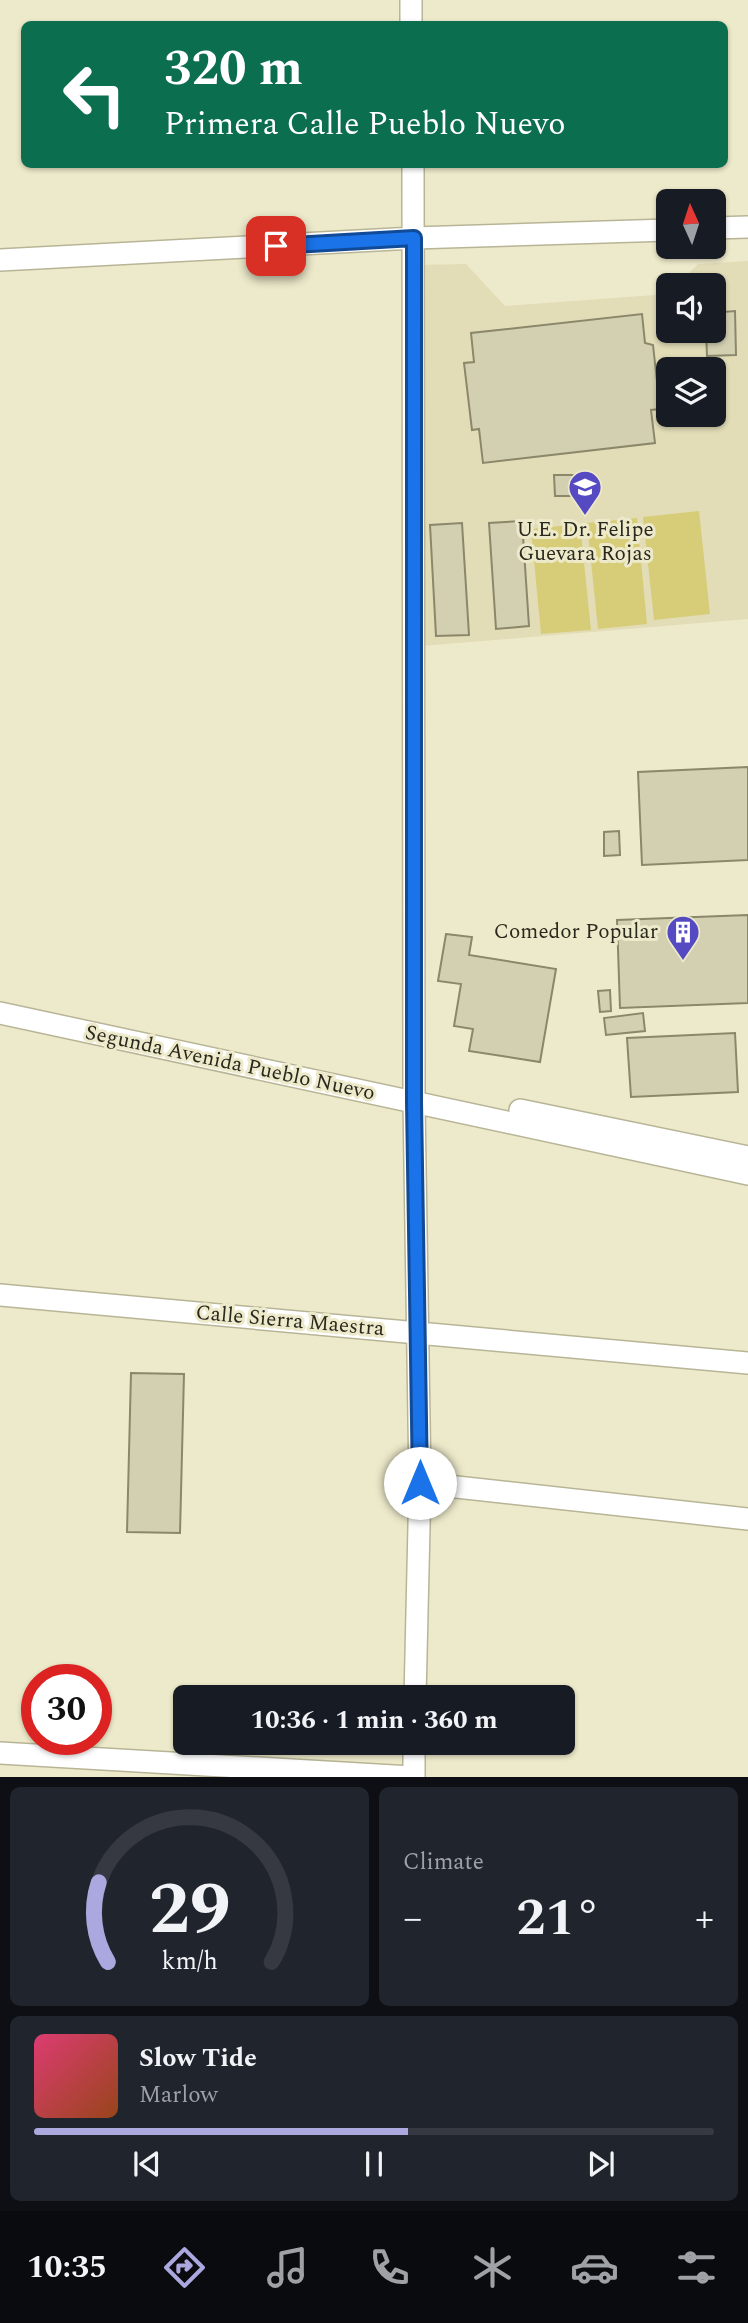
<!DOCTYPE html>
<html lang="en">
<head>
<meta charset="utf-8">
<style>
	:root { --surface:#171b24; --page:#20242c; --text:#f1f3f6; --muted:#9ea1a6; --line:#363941; --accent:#aba7df }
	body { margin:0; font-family:Spectral,serif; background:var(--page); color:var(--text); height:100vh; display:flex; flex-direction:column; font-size:26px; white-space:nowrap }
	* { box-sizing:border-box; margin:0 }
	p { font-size:23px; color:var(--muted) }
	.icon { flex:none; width:38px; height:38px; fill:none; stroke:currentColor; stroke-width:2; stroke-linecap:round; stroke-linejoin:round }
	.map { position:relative; height:1777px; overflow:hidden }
	.drawer { display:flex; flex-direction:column; gap:10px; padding:10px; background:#0d0f14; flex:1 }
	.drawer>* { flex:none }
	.hud { position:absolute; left:21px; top:21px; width:707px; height:147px; border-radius:10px; box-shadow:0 2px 5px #0004; background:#0b6e4f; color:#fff; overflow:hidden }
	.needle { width:46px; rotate:357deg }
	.tools { position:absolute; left:656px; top:189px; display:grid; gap:14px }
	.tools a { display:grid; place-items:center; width:70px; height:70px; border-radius:10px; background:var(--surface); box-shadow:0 2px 5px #0004; font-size:35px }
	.speed { position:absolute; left:21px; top:1664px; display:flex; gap:14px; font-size:35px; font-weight:700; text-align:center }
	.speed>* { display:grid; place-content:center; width:91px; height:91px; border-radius:50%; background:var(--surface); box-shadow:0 2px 5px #0004; line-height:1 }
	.speed .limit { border:10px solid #d22; background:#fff; color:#111 }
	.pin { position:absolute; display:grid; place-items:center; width:60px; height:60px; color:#fff; margin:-30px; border-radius:14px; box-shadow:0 4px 10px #0006 }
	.me { position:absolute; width:77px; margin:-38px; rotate:0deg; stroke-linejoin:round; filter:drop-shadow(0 0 5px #0008) }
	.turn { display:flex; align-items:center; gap:24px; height:147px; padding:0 28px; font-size:32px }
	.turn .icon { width:91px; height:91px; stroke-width:2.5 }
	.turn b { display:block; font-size:49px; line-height:60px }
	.big { font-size:52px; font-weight:700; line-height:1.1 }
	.drawer .card { flex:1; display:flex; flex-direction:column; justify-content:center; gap:10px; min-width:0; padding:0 24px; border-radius:10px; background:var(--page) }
	.drawer .dial { align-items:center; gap:0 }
	.dial svg { height:182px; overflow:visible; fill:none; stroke:var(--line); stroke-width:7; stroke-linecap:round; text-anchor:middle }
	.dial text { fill:var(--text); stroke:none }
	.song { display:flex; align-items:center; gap:21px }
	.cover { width:84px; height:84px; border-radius:10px; background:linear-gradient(135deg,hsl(340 70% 55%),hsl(20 70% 35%)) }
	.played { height:7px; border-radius:4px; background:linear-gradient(90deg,var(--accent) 55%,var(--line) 55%) }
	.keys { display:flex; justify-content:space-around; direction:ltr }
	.heat { display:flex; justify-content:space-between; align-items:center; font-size:38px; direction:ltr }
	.drawer .tiles { flex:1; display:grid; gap:10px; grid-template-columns:1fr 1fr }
	.card:last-child { grid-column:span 2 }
	.trip { position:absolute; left:173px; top:1685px; width:402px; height:70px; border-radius:10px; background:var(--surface); box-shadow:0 2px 5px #0004; font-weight:700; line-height:70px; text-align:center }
	.tabs { display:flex; height:112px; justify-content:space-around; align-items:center; background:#090b0e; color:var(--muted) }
	.tabs .icon { width:49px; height:49px }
	.tabs .on { color:var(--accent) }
	.tabs b { font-size:32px; color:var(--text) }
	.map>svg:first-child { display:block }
	.built { fill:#e2ddb7; fill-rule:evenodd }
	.grass { fill:#d7cc78 }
	.building { fill:#d3d0b2; stroke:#8b876b; stroke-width:2 }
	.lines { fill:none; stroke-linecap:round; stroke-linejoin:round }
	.street-casing { stroke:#b8b597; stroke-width:24 }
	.street { stroke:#fff; stroke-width:21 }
	.route-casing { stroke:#114b97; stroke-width:18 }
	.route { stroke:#1a73e8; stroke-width:12 }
	.labels { text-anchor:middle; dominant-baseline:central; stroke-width:6; stroke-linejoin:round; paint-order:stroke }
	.poi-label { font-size:21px; fill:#2a281d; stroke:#edeacb }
	.street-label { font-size:21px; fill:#2a281d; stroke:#edeacb }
</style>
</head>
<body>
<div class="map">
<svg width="748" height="1777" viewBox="0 0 748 1777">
	<rect width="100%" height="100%" fill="#edeacb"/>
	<path class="built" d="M748,261V619L422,646L420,265L466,264L505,306L668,294V331H714V285H677L698,264ZM668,369H714V415H668Z"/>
	<path class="grass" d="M699,511L710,614L654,620L643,517Z
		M637,518L647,624L598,629L587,523Z
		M580,524L591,630L541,634L531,529Z"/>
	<path class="building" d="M714,300H723V312L735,311L736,355L707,356L706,331H714Z
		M642,314L645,343L653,345L660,409L651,410L655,443L483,463L479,429L472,430L464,363L474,362L471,333Z
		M554,475H578L579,496H555Z
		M522,521L529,626L496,629L489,523Z
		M462,523L469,635L436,636L430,525Z
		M748,767V860L642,865L638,772Z
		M619,831L620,855L604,856V832Z
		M748,915V1003L620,1008L617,920Z
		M446,934L472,937L469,955L556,969L540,1062L469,1051L473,1029L454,1026L461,984L438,981Z
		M610,990L611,1011L600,1012L598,991Z
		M643,1013L645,1031L606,1035L604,1018Z
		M735,1033L738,1092L631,1097L627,1038Z
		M131,1373L184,1374L180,1533L127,1532Z"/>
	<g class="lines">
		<defs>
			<path id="street" d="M411,0V24
				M413,164L414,1102L420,1483L415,1698
				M714,228L748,227
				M0,260L414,238L668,230
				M0,1013L748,1174
				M520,1110L748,1157
				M0,1295L748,1363
				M420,1483L748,1519
				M0,1753L411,1777
				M414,1777V1743"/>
		</defs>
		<use href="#street" class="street-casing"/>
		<use href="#street" class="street"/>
	</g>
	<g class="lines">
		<defs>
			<path id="route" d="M276,246L414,238V1102L420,1483"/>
		</defs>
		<use href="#route" class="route-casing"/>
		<use href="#route" class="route"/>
	</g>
	<defs>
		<symbol id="school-pin" viewBox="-11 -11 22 30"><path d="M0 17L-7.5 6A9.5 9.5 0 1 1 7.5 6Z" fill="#554ac2" stroke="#edeacb"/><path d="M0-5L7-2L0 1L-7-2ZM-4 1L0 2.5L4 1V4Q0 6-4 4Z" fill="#fff"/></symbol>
		<symbol id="building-pin" viewBox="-11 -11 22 30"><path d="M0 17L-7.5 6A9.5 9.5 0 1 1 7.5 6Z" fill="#554ac2" stroke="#edeacb"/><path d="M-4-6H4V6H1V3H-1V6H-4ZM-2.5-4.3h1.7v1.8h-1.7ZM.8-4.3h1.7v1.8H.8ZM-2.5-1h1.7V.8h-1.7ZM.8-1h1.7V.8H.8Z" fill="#fff"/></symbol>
	</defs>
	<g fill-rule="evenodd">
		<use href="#school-pin" x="566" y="468" width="38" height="52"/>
		<use href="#building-pin" x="664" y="913" width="38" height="52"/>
	</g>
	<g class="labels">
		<g class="poi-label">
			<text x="585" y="530">U.E. Dr. Felipe<tspan x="585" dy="24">Guevara Rojas</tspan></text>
			<text x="658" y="932" text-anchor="end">Comedor Popular</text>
		</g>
		<g class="street-label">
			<text transform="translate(230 1063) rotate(12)">Segunda Avenida Pueblo Nuevo</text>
			<text transform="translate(290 1321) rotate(5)">Calle Sierra Maestra</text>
		</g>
	</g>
</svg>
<div class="tools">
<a><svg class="needle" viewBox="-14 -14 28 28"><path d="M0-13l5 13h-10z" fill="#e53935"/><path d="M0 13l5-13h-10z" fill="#9ea1a6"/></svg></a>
<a><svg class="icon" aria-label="sound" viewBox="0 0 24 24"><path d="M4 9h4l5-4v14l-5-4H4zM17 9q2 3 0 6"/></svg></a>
<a><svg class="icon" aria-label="layers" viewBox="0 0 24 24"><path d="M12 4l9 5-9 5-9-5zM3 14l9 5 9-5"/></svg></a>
</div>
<div class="speed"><div class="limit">30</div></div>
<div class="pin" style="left:276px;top:246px;background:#d93025"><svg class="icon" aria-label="arrive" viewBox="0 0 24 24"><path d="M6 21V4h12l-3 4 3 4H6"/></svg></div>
<svg class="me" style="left:420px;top:1483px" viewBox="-20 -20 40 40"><circle r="19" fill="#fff"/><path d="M0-13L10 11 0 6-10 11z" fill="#1a73e8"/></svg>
<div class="trip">10:36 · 1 min · 360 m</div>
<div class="hud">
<div class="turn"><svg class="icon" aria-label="left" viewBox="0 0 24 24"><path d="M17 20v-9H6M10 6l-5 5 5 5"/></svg><div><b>320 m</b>Primera Calle Pueblo Nuevo</div></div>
</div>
</div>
<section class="drawer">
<div class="tiles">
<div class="card dial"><svg viewBox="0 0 100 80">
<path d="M14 69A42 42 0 1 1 86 69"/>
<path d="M14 69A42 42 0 0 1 10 34" stroke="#aba7df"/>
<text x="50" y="56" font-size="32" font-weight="700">29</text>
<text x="50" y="72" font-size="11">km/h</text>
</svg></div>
<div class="card"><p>Climate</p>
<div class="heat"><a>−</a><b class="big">21°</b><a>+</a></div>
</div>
<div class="card">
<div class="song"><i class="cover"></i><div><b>Slow Tide</b><p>Marlow</p></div></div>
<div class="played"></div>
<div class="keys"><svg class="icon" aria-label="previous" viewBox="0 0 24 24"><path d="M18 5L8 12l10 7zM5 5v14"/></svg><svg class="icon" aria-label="pause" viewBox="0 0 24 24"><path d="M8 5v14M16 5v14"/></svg><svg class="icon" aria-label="next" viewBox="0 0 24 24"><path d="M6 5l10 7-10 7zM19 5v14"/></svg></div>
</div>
</div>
</section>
<nav class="tabs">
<b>10:35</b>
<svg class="icon on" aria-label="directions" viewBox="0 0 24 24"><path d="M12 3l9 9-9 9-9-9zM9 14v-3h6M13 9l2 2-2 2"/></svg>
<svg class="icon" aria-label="music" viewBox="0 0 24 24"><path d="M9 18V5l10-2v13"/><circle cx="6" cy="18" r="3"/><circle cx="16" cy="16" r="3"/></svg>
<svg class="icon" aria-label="phone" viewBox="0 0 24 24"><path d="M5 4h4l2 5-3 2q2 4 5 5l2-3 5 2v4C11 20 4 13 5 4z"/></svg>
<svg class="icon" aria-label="climate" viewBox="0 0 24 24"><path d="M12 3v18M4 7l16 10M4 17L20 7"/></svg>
<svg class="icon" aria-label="car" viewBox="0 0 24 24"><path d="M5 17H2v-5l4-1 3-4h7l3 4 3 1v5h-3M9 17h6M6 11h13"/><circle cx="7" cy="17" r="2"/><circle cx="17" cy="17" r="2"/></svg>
<svg class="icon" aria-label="filters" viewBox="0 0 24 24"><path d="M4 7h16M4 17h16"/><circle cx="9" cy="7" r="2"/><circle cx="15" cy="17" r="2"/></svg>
</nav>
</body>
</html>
